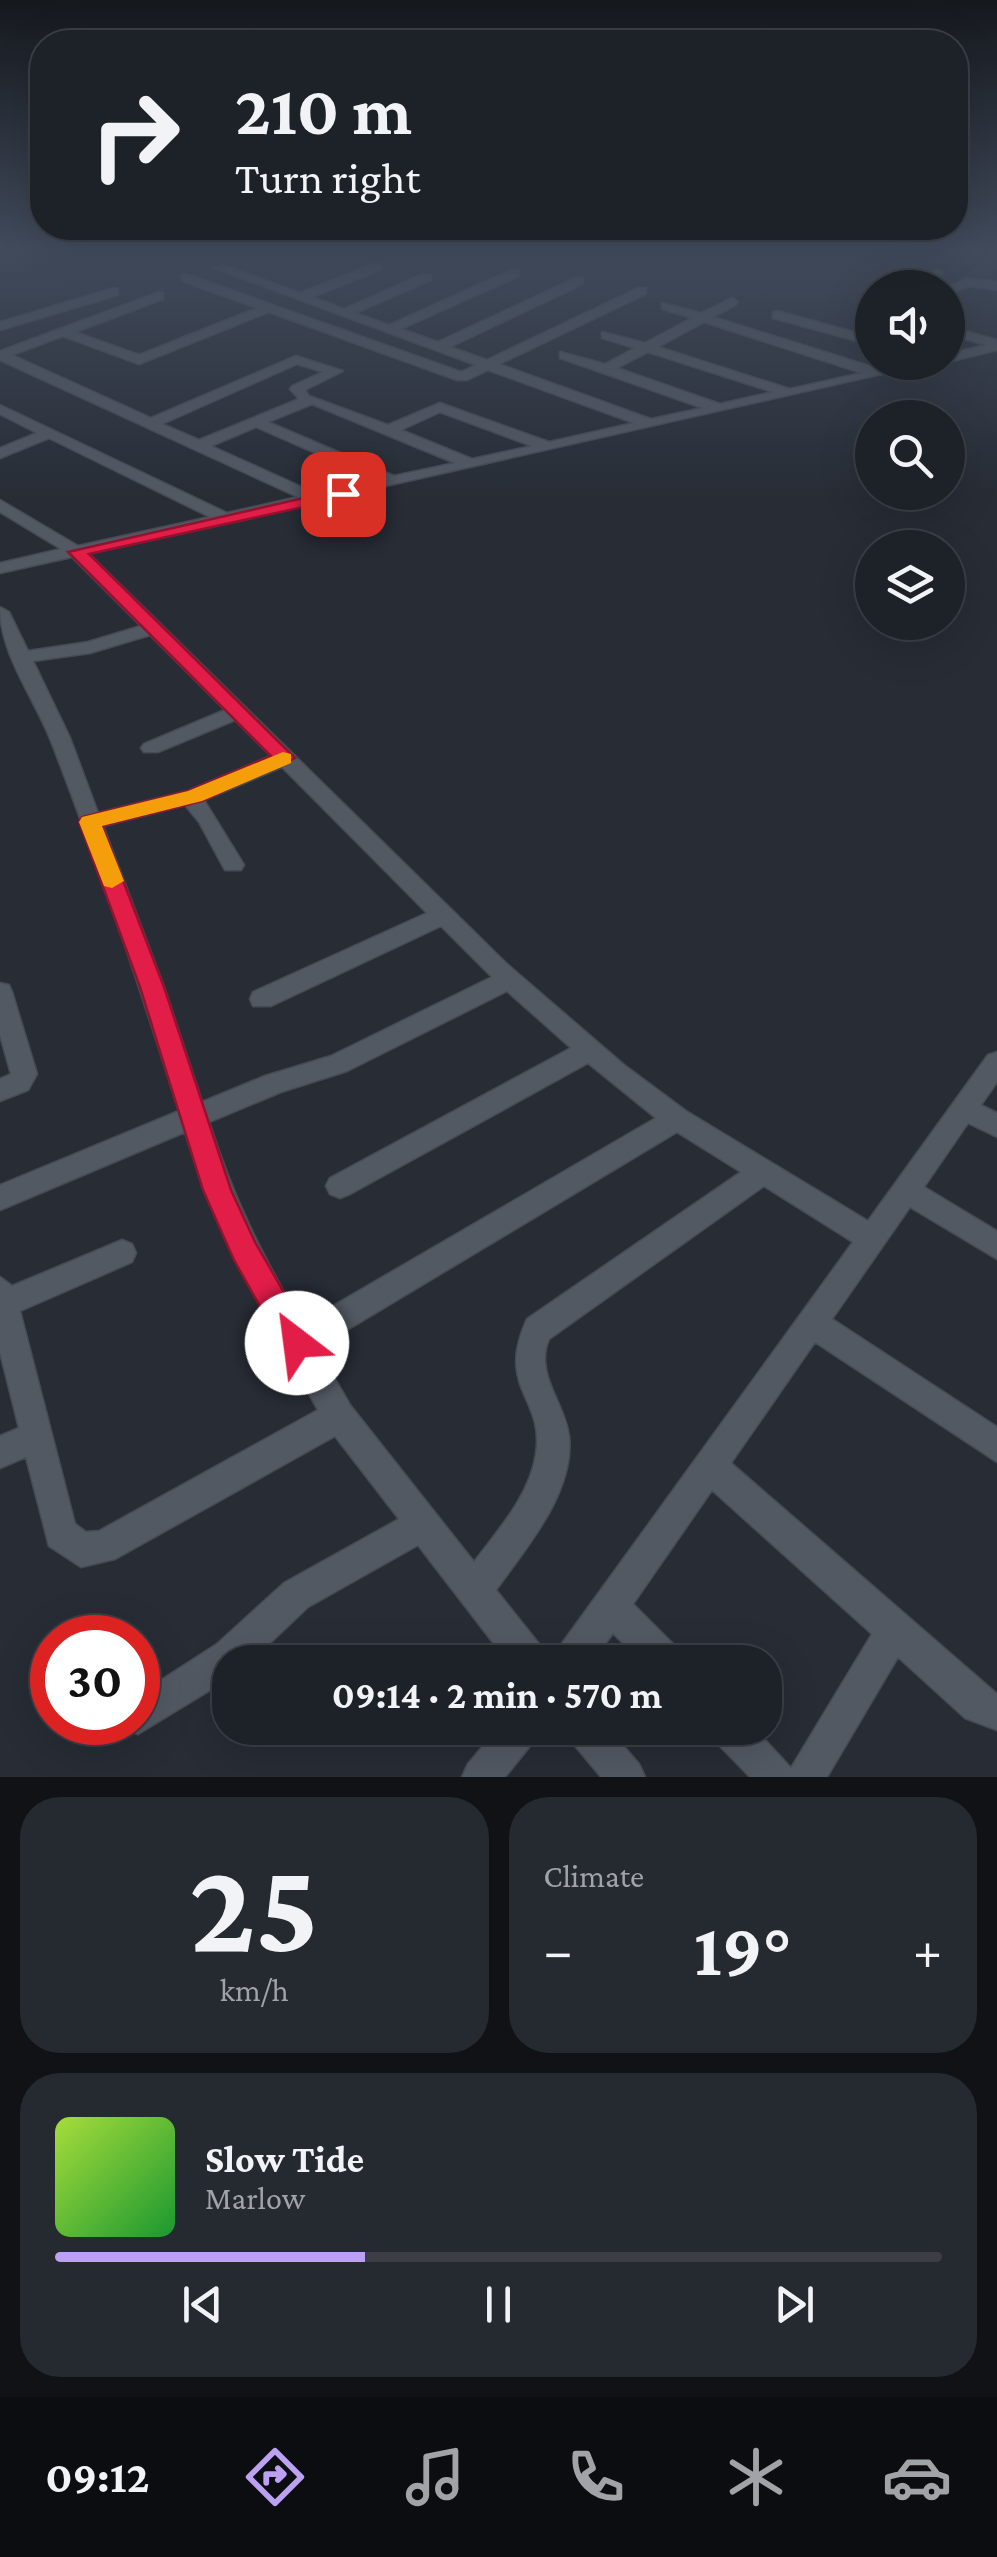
<!DOCTYPE html>
<html lang="en">
<head>
<meta charset="utf-8">
<style>
	:root { --surface:#1d2128; --page:#252930; --text:#f1f3f6; --muted:#a0a3a8; --line:#3b3e45; --accent:#bca0f2 }
	body { margin:0; font-family:"Crimson Pro",serif; background:var(--page); color:var(--text); height:100vh; display:flex; flex-direction:column; font-size:38px; white-space:nowrap }
	* { box-sizing:border-box; margin:0 }
	p { font-size:32px; color:var(--muted) }
	.icon { flex:none; width:55px; height:55px; fill:none; stroke:currentColor; stroke-width:2; stroke-linecap:round; stroke-linejoin:round }
	.map { position:relative; height:1777px; overflow:hidden }
	.side { display:flex; flex-direction:column; gap:20px; padding:20px; background:#101216; flex:1 }
	.side>* { flex:none }
	.banner { position:absolute; left:30px; top:30px; width:938px; height:210px; border-radius:40px; box-shadow:0 10px 40px #0002,0 0 0 2px var(--line); background:#1d2128; color:var(--text); overflow:hidden }
	.fabs { position:absolute; left:855px; top:270px; display:grid; gap:20px }
	.fabs a { display:grid; place-items:center; width:110px; height:110px; border-radius:50%; background:var(--surface); box-shadow:0 10px 40px #0002,0 0 0 2px var(--line); font-size:50px }
	.speed { position:absolute; left:30px; top:1615px; display:flex; gap:20px; font-size:50px; font-weight:700; text-align:center }
	.speed>* { display:grid; place-content:center; width:130px; height:130px; border-radius:50%; background:var(--surface); box-shadow:0 10px 40px #0002,0 0 0 2px var(--line); line-height:1 }
	.speed .limit { border:15px solid #d22; background:#fff; color:#111 }
	.pin { position:absolute; display:grid; place-items:center; width:85px; height:85px; color:#fff; margin:-42px; border-radius:20px; box-shadow:0 5px 15px #0006 }
	.me { position:absolute; width:110px; margin:-55px; rotate:330deg; stroke-linejoin:round; filter:drop-shadow(0 0 8px #0008) }
	.turn { display:flex; align-items:center; gap:35px; height:210px; padding:0 40px; font-size:45px }
	.turn .icon { width:130px; height:130px; stroke-width:2.5 }
	.turn b { display:block; font-size:70px; line-height:85px }
	.big { font-size:75px; font-weight:700; line-height:1.1 }
	.side .card { flex:1; display:flex; flex-direction:column; justify-content:center; gap:15px; min-width:0; padding:0 35px; border-radius:40px; background:var(--page) }
	.side .dial { align-items:center; gap:0 }
	.dial b { font-size:130px; line-height:1 }
	.song { display:flex; align-items:center; gap:30px }
	.cover { width:120px; height:120px; border-radius:15px; background:linear-gradient(135deg,hsl(80 70% 55%),hsl(130 70% 35%)) }
	.played { height:10px; border-radius:5px; background:linear-gradient(90deg,var(--accent) 35%,var(--line) 35%) }
	.keys { display:flex; justify-content:space-around; direction:ltr }
	.heat { display:flex; justify-content:space-between; align-items:center; font-size:55px; direction:ltr }
	.side .tiles { flex:1; display:grid; gap:20px; grid-template-columns:1fr 1fr }
	.card:last-child { grid-column:span 2 }
	.trip { position:absolute; left:212px; top:1645px; width:570px; height:100px; border-radius:40px; background:var(--surface); box-shadow:0 10px 40px #0002,0 0 0 2px var(--line); font-weight:700; line-height:100px; text-align:center }
	.tab-bar { display:flex; height:160px; justify-content:space-around; align-items:center; background:#0c0d10; color:var(--muted) }
	.tab-bar .icon { width:70px; height:70px }
	.tab-bar .on { color:var(--accent) }
	.tab-bar b { font-size:45px; color:var(--text) }
	.map>svg:first-child { display:block }
	.lines { fill:none; stroke-linecap:round; stroke-linejoin:round }
	.minor-casing { stroke:#464a52; stroke-width:3 }
	.minor { fill:#535963; fill-rule:evenodd }
	.route { fill:#e11d48; stroke:#92132f; stroke-width:2.5 }
	.slow { fill:#f59e0b }
</style>
</head>
<body>
<div class="map">
<svg width="997" height="1777" viewBox="0 0 997 1777">
	<rect width="100%" height="100%" fill="#272c35"/>
	<g class="lines">
		<defs>
			<path id="minor" d="M225,249H238L239,250L233,253Z
				M376,263L382,267L380,270L312,297L344,309L423,274H431V280L355,313L389,325L511,270H519V276L401,329L438,342L575,278H583V284L450,347L487,360L638,288H646V294L499,364L651,419L703,408L560,358V352L605,364L635,348L602,338V332L645,343L692,318L662,309V303L701,313L732,298L738,302L736,305L713,317L879,369L908,362H935L88,553L507,964L624,1065L686,1111L868,1221L988,1055L997,1052V1082L981,1105L997,1113V1137L968,1123L924,1187L997,1231V1259L910,1207L832,1319L997,1427V1462L815,1342L731,1463L997,1694V1730L965,1718L898,1657L827,1777H750L715,1741L710,1728H754L791,1768L872,1634L712,1490L633,1604L678,1649L683,1662H641L613,1633L592,1662H553L558,1649L853,1242L764,1186L549,1339C534,1374 565,1403 569,1436C575,1492 526,1548 496,1590L543,1649L548,1662H508L418,1545L308,1607L250,1662H230V1678L138,1734L125,1729L122,1722H138V1695L217,1644L284,1583L399,1519L335,1436L115,1559L81,1567L49,1546L26,1457L0,1468V1436L19,1428L0,1352V1277L12,1286L122,1240L132,1244L136,1253L132,1262L20,1311L75,1524L86,1532L99,1531L318,1410C267,1319 216,1232 185,1132L0,1210V1185L179,1111C140,987 98,862 51,741C34,697 0,655 0,607L9,612L28,651L88,642L141,626L72,557L0,573V563L61,549L0,512V500L78,546L210,517L49,438L0,458V448L37,433L0,414V405L227,513L298,497L0,360V351L159,292L163,293V299L75,332L139,355L257,308L182,281V275L186,274L461,372L476,365L214,268L224,265L300,293ZM269,312L457,380H467L488,370L634,423L549,442L440,403L388,425L309,396L305,390L343,371L296,356L151,418L12,355L63,336L139,364ZM704,322L862,373L790,389L658,347ZM648,352L773,392L720,404L617,368ZM297,364L323,372L292,386L290,389L299,399L199,440L162,424ZM312,404L455,463L394,476L268,422ZM440,412L532,446L472,459L401,430ZM256,427L377,480L315,493L211,446ZM150,635L225,710L144,744L141,748L144,752H158L235,720L271,756L188,791L98,813L70,738L33,661L90,653ZM282,767L427,913L253,992L250,999L253,1006H271L441,926L492,977L331,1056L265,1076L202,1102L164,987L103,826L185,805L199,822L225,870H241L244,865L204,800ZM507,991L571,1048L330,1178L326,1186L330,1194L340,1198L350,1194L588,1063L656,1118L302,1324C261,1253 234,1200 209,1122L281,1092L347,1071ZM677,1132L741,1172L527,1319C495,1389 545,1397 536,1454C530,1495 498,1530 474,1562L350,1405L317,1348Z
				M937,269L943,273L933,282L939,288L921,285V279Z
				M967,278L997,282V290L969,286L948,295L946,288Z
				M114,288L118,289V295L0,330V322Z
				M777,311L872,337V345L773,318V312Z
				M948,326L997,340V350L948,362V354L986,345L948,334Z
				M0,983L9,985L12,992L37,1074L28,1090L0,1101V1079L11,1074L0,1035Z
				M498,1728H539L534,1741L505,1777H462L468,1764Z
				M566,1728H608L639,1764L645,1777H601L571,1741Z"/>
		</defs>
		<use href="#minor" class="minor-casing"/>
		<use href="#minor" class="minor"/>
	</g>
	<linearGradient id="sky" x2="0" y2="1"><stop stop-color="#15181d"/><stop offset="0.5" stop-color="#414b5c"/><stop offset="1" stop-color="#414b5c" stop-opacity="0"/></linearGradient>
	<rect width="997" height="498" fill="url(#sky)"/>
	<path class="route" d="M343,489L349,491V497L89,554L295,758L202,801L102,826L164,987L231,1190L255,1242L313,1343L308,1353L297,1358L286,1353L234,1260L203,1190L140,987L79,822L82,817L188,791L271,756L68,552Z"/>
	<path class="slow" d="M283,752L291,754V763L202,801L102,826L124,881L112,888L104,886L79,822L82,817L188,791Z"/>
</svg>
<div class="fabs">
<a><svg class="icon" aria-label="sound" viewBox="0 0 24 24"><path d="M4 9h4l5-4v14l-5-4H4zM17 9q2 3 0 6"/></svg></a>
<a><svg class="icon" aria-label="search" viewBox="0 0 24 24"><circle cx="10" cy="10" r="6"/><path d="M15 15l6 6"/></svg></a>
<a><svg class="icon" aria-label="layers" viewBox="0 0 24 24"><path d="M12 4l9 5-9 5-9-5zM3 14l9 5 9-5"/></svg></a>
</div>
<div class="speed"><div class="limit">30</div></div>
<div class="pin" style="left:343px;top:494px;background:#d93025"><svg class="icon" aria-label="arrive" viewBox="0 0 24 24"><path d="M6 21V4h12l-3 4 3 4H6"/></svg></div>
<svg class="me" style="left:297px;top:1343px" viewBox="-20 -20 40 40"><circle r="19" fill="#fff"/><path d="M0-13L10 11 0 6-10 11z" fill="#e11d48"/></svg>
<div class="trip">09:14 · 2 min · 570 m</div>
<div class="banner">
<div class="turn"><svg class="icon" aria-label="right" viewBox="0 0 24 24"><path d="M7 20v-9h11M14 6l5 5-5 5"/></svg><div><b>210 m</b>Turn right</div></div>
</div>
</div>
<section class="side">
<div class="tiles">
<div class="card dial"><b>25</b><p>km/h</p></div>
<div class="card"><p>Climate</p>
<div class="heat"><a>−</a><b class="big">19°</b><a>+</a></div>
</div>
<div class="card">
<div class="song"><i class="cover"></i><div><b>Slow Tide</b><p>Marlow</p></div></div>
<div class="played"></div>
<div class="keys"><svg class="icon" aria-label="previous" viewBox="0 0 24 24"><path d="M18 5L8 12l10 7zM5 5v14"/></svg><svg class="icon" aria-label="pause" viewBox="0 0 24 24"><path d="M8 5v14M16 5v14"/></svg><svg class="icon" aria-label="next" viewBox="0 0 24 24"><path d="M6 5l10 7-10 7zM19 5v14"/></svg></div>
</div>
</div>
</section>
<nav class="tab-bar">
<b>09:12</b>
<svg class="icon on" aria-label="directions" viewBox="0 0 24 24"><path d="M12 3l9 9-9 9-9-9zM9 14v-3h6M13 9l2 2-2 2"/></svg>
<svg class="icon" aria-label="music" viewBox="0 0 24 24"><path d="M9 18V5l10-2v13"/><circle cx="6" cy="18" r="3"/><circle cx="16" cy="16" r="3"/></svg>
<svg class="icon" aria-label="phone" viewBox="0 0 24 24"><path d="M5 4h4l2 5-3 2q2 4 5 5l2-3 5 2v4C11 20 4 13 5 4z"/></svg>
<svg class="icon" aria-label="climate" viewBox="0 0 24 24"><path d="M12 3v18M4 7l16 10M4 17L20 7"/></svg>
<svg class="icon" aria-label="car" viewBox="0 0 24 24"><path d="M5 17H2v-5l4-1 3-4h7l3 4 3 1v5h-3M9 17h6M6 11h13"/><circle cx="7" cy="17" r="2"/><circle cx="17" cy="17" r="2"/></svg>
</nav>
</body>
</html>
